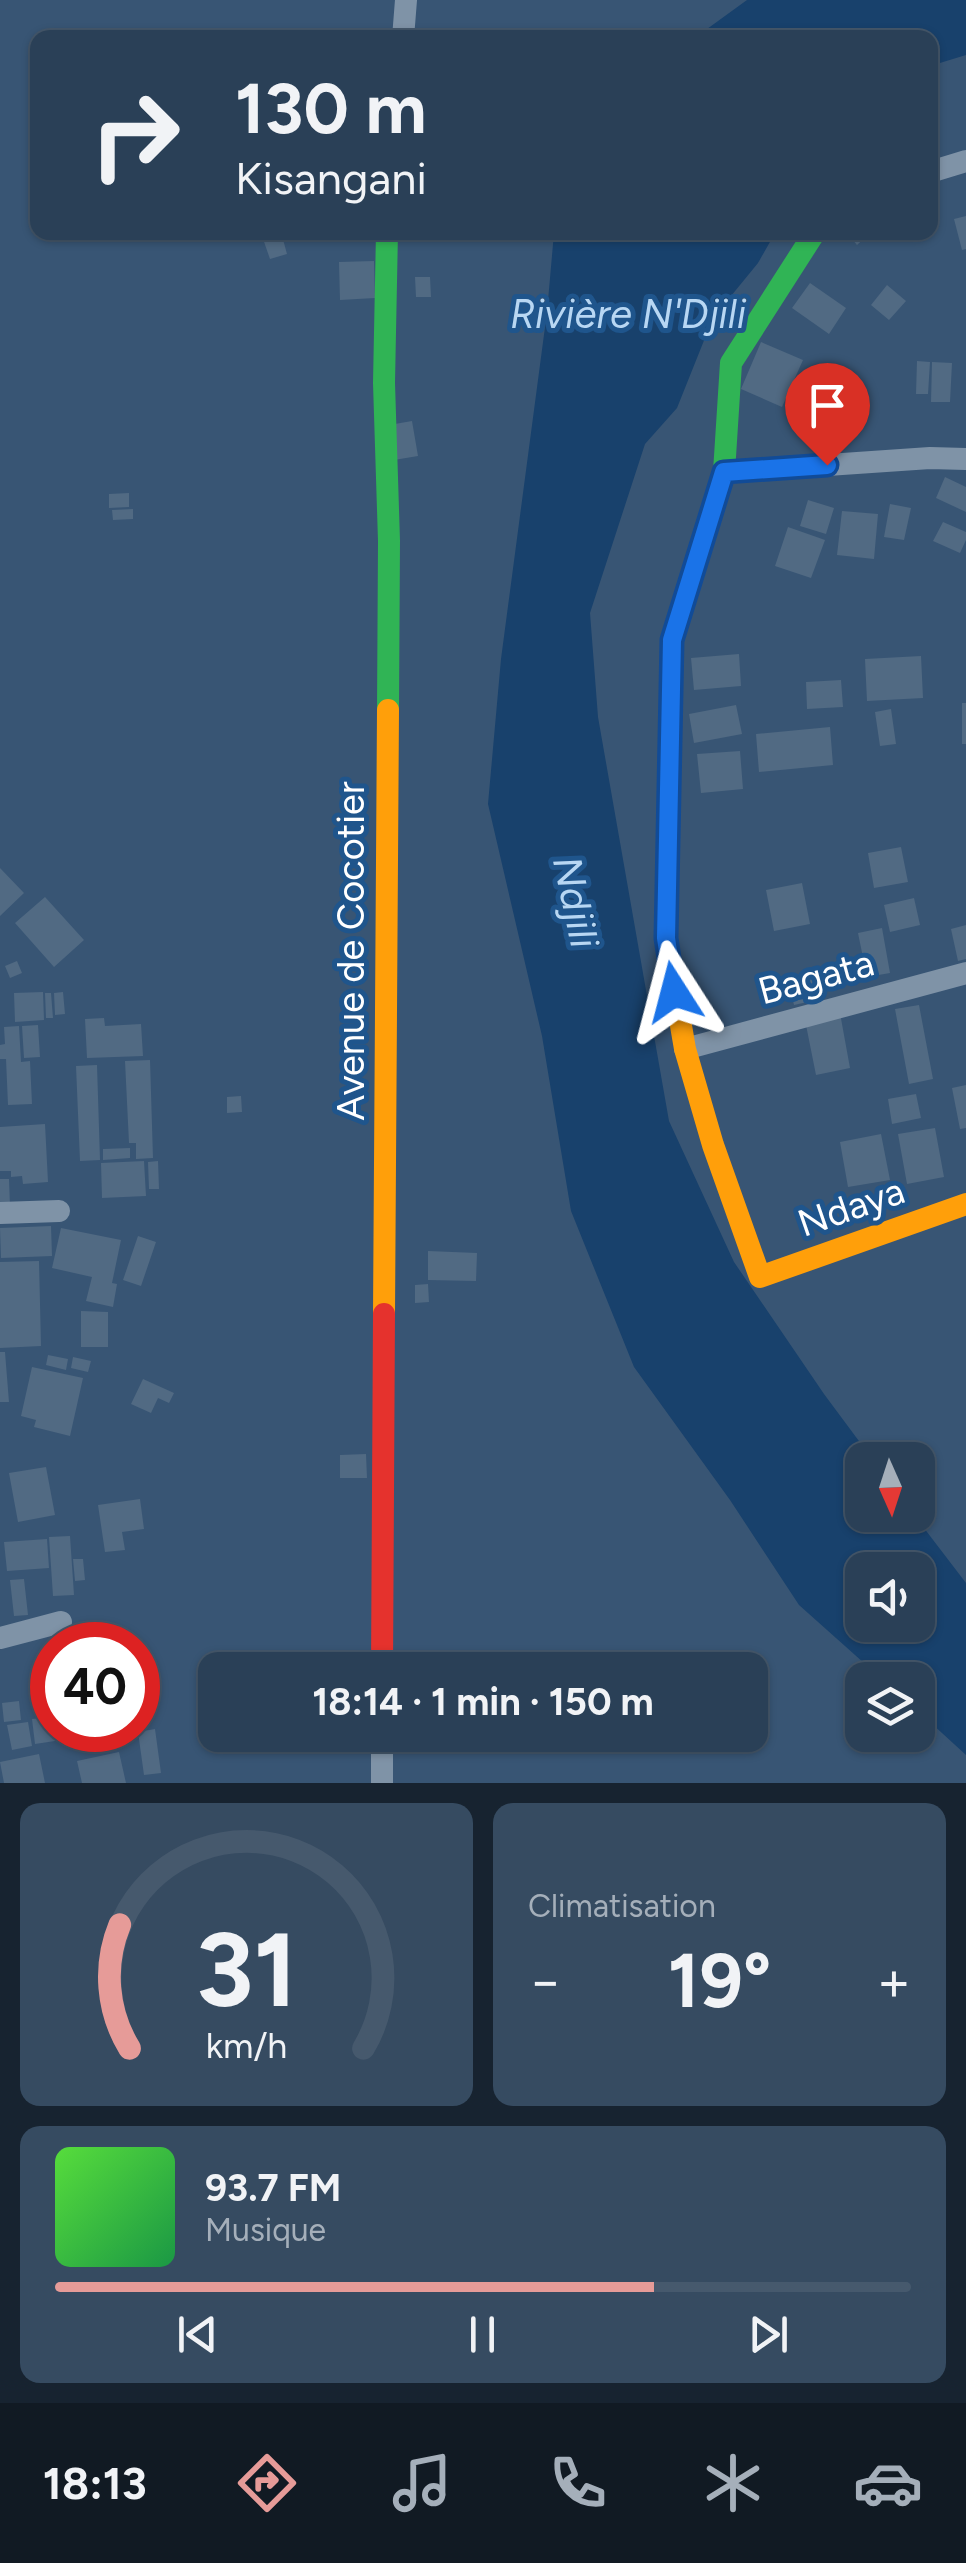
<!DOCTYPE html>
<html lang="fr">
<head>
<meta charset="utf-8">
<style>
	:root { --surface:#2a4057; --page:#364b61; --text:#f1f3f6; --muted:#a5afba; --line:#46596d; --accent:#e69b98 }
	body { margin:0; font-family:Figtree,sans-serif; background:var(--page); color:var(--text); height:100vh; display:flex; flex-direction:column; font-size:38px; white-space:nowrap }
	* { box-sizing:border-box; margin:0 }
	p { font-size:32px; color:var(--muted) }
	.icon { flex:none; width:55px; height:55px; fill:none; stroke:currentColor; stroke-width:2; stroke-linecap:round; stroke-linejoin:round }
	.map { position:relative; height:1783px; overflow:hidden }
	.drawer { display:flex; flex-direction:column; gap:20px; padding:20px; background:#172330; flex:1 }
	.drawer>* { flex:none }
	.top-card { position:absolute; left:30px; top:30px; width:908px; height:210px; border-radius:20px; box-shadow:0 2px 8px #0004,0 0 0 2px var(--line); background:#2a4057; color:var(--text); overflow:hidden }
	.needle { width:65px; rotate:177deg }
	.buttons { position:absolute; left:845px; top:1442px; display:grid; gap:20px }
	.buttons a { display:grid; place-items:center; width:90px; height:90px; border-radius:20px; background:var(--surface); box-shadow:0 2px 8px #0004,0 0 0 2px var(--line); font-size:50px }
	.speed { position:absolute; left:30px; top:1622px; display:flex; gap:20px; font-size:50px; font-weight:700; text-align:center }
	.speed>* { display:grid; place-content:center; width:130px; height:130px; border-radius:50%; background:var(--surface); box-shadow:0 2px 8px #0004,0 0 0 2px var(--line); line-height:1 }
	.speed .limit { border:15px solid #d22; background:#fff; color:#111 }
	.pin { position:absolute; display:grid; place-items:center; width:85px; height:85px; color:#fff; margin:-102px -42px; border-radius:50% 50% 50% 0; rotate:-45deg; box-shadow:0 0 10px #0007 }
	.pin .icon { rotate:45deg }
	.me { position:absolute; width:110px; margin:-55px; rotate:351deg; stroke-linejoin:round; filter:drop-shadow(0 0 8px #0008) }
	.turn { display:flex; align-items:center; gap:35px; height:210px; padding:0 40px; font-size:45px }
	.turn .icon { width:130px; height:130px; stroke-width:2.5 }
	.turn b { display:block; font-size:70px; line-height:85px }
	.big { font-size:75px; font-weight:700; line-height:1.1 }
	.drawer .tile { flex:1; display:flex; flex-direction:column; justify-content:center; gap:15px; min-width:0; padding:0 35px; border-radius:20px; background:var(--page) }
	.drawer .dial { align-items:center; gap:0 }
	.dial svg { height:260px; overflow:visible; fill:none; stroke:var(--line); stroke-width:7; stroke-linecap:round; text-anchor:middle }
	.dial text { fill:var(--text); stroke:none }
	.song { display:flex; align-items:center; gap:30px }
	.cover { width:120px; height:120px; border-radius:15px; background:linear-gradient(135deg,hsl(110 70% 55%),hsl(140 70% 35%)) }
	.played { height:10px; border-radius:5px; background:linear-gradient(90deg,var(--accent) 70%,var(--line) 70%) }
	.keys { display:flex; justify-content:space-around; direction:ltr }
	.heat { display:flex; justify-content:space-between; align-items:center; font-size:55px; direction:ltr }
	.drawer .tiles { flex:1; display:grid; gap:20px; grid-template-columns:1fr 1fr }
	.tile:last-child { grid-column:span 2 }
	.trip { position:absolute; left:198px; top:1652px; width:570px; height:100px; border-radius:20px; background:var(--surface); box-shadow:0 2px 8px #0004,0 0 0 2px var(--line); font-weight:700; line-height:100px; text-align:center }
	.tabs { display:flex; height:160px; justify-content:space-around; align-items:center; background:#111a23; color:var(--muted) }
	.tabs .icon { width:70px; height:70px }
	.tabs .current { color:var(--accent) }
	.tabs b { font-size:45px; color:var(--text) }
	.map>svg:first-child { display:block }
	.water { fill:#18416c; fill-rule:evenodd }
	.building { fill:#516a83 }
	.lines { fill:none; stroke-linecap:round; stroke-linejoin:round }
	.street { stroke:#7f93a7; stroke-width:22 }
	.fast { stroke:#30b455; stroke-width:22 }
	.slow { stroke:#ff9f0a; stroke-width:22 }
	.jam { stroke:#e5322d; stroke-width:22 }
	.route-casing { stroke:#114b97; stroke-width:25 }
	.route { stroke:#1a73e8; stroke-width:18 }
	.labels { text-anchor:middle; dominant-baseline:central; stroke-width:10; stroke-linejoin:round; paint-order:stroke }
	.street-label { font-size:38px; fill:#fff; stroke:#1f558c }
	.water-label { font-size:40px; font-style:italic; fill:#b8d7f3; stroke:#1f558c }
</style>
</head>
<body>
<div class="map">
<svg width="966" height="1783" viewBox="0 0 966 1783">
	<rect width="100%" height="100%" fill="#385574"/>
	<path class="water" d="M747,0H966V55L930,66V38L696,37Z
		M554,233H775L758,263L713,318L677,408L645,444L590,613L598,717L669,1121L734,1262L824,1394L873,1460H862V1515H914L966,1583V1755L918,1711V1680H883L799,1605L730,1500L634,1367L571,1211L542,1036L488,804L501,659L547,312ZM862,1570H918V1625H862Z"/>
	<path class="building" d="M966,216V249L962,250L954,219Z
		M274,232H281L287,254L270,259L262,236Z
		M846,232H871L857,245Z
		M374,261L375,298L340,300L339,262Z
		M415,277H430L431,297H416Z
		M810,283L846,308L829,334L792,308Z
		M887,285L906,301L889,320L871,305Z
		M761,342L803,360L782,407L741,389Z
		M917,361L930,362L928,394H916Z
		M932,362L952,363L950,402H931Z
		M412,421L418,456L394,460L389,425Z
		M945,477L966,487V512L936,498Z
		M129,493V507L109,508V494Z
		M808,500L834,508L826,534L800,526Z
		M890,504L911,508L904,540L884,537Z
		M133,509V519L113,520L112,510Z
		M842,511L878,514L874,559L837,555Z
		M943,522L966,532V540L960,553L933,541Z
		M788,527L825,540L811,578L775,566Z
		M739,654L741,686L694,690L691,658Z
		M921,656L923,698L867,701L865,659Z
		M841,680L843,707L807,709L806,682Z
		M962,703H966V744H962Z
		M736,705L742,734L694,743L689,714Z
		M891,709L896,744L880,746L875,712Z
		M830,727L833,765L759,772L756,734Z
		M740,751L743,789L701,793L697,754Z
		M901,847L908,882L874,888L868,853Z
		M0,868L24,893L0,916Z
		M802,883L810,924L774,931L766,890Z
		M45,897L84,940L54,967L15,923Z
		M914,898L920,925L890,932L884,905Z
		M966,925V959L958,961L951,929Z
		M882,928L890,973L867,977L858,933Z
		M17,961L22,973L10,978L5,966Z
		M815,972L821,999L794,1005L788,978Z
		M43,992L44,1020L15,1022L14,993Z
		M63,992L65,1014L55,1015L54,993Z
		M45,993H51L53,1018H46Z
		M919,1005L933,1079L909,1084L895,1009Z
		M840,1013L850,1068L816,1075L805,1020Z
		M104,1018L105,1026L141,1024L143,1056L87,1058L85,1019Z
		M38,1025L40,1057L24,1058L22,1026Z
		M19,1026L21,1062L30,1061L32,1104L8,1105L6,1059H0V1045L5,1044L4,1027Z
		M150,1060L153,1158L136,1159V1143H129L125,1061Z
		M97,1065L100,1160L80,1161L76,1066Z
		M966,1085V1128L960,1129L952,1088Z
		M916,1094L921,1118L892,1124L888,1099Z
		M241,1096L242,1112L227,1113V1097Z
		M45,1124L48,1182L23,1184L22,1176L11,1177V1171H0V1127Z
		M935,1128L944,1177L907,1184L898,1134Z
		M881,1134L890,1180L848,1187L840,1142Z
		M130,1148V1158L103,1160V1149Z
		M144,1161L146,1196L102,1198L101,1163Z
		M158,1161L159,1189H149L148,1162Z
		M0,1179H9L10,1206H0Z
		M51,1226L52,1256L1,1258L0,1228Z
		M61,1228L121,1240L112,1283L117,1284L113,1307L86,1301L92,1277L52,1268Z
		M138,1236L156,1242L141,1286L123,1280Z
		M428,1251L477,1253L476,1281L428,1280Z
		M39,1261L41,1346L0,1348V1262Z
		M428,1284L429,1302L415,1303V1285Z
		M81,1311L108,1312V1347H81Z
		M0,1352H5L9,1402H0Z
		M48,1355L68,1359L66,1370L46,1365Z
		M73,1357L91,1361L88,1372L71,1368Z
		M32,1367L83,1378L70,1436L34,1427L36,1420L21,1416Z
		M143,1379L174,1393L169,1403L158,1398L151,1413L131,1404Z
		M366,1454L367,1478H340V1455Z
		M46,1467L55,1515L18,1522L9,1473Z
		M140,1499L144,1529L122,1532L125,1550L105,1552L98,1505Z
		M70,1536L74,1595L53,1596L49,1537Z
		M47,1539L49,1568L7,1571L4,1542Z
		M73,1559H83L85,1580L75,1581Z
		M24,1579L28,1615L14,1616L10,1580Z
		M19,1701L21,1720L4,1722L2,1703Z
		M52,1717L55,1741L35,1744L32,1719Z
		M28,1722L32,1746L12,1750L7,1725Z
		M155,1729L161,1773L144,1775L138,1732Z
		M119,1752L126,1783H82L77,1761Z
		M39,1754L45,1783H4L0,1762Z"/>
	<g class="lines">
		<path class="street" d="M403,38L406,0
			M930,172L966,161
			M724,472L930,458L966,459
			M685,1049L966,973
			M0,1213L59,1211
			M0,1638L61,1622
			M382,1783V1735"/>
		<path class="fast" d="M387,232L384,383L389,541L388,710
			M671,664V640L724,472L731,363L815,232"/>
		<path class="slow" d="M671,664L666,938L685,1049L713,1145L760,1277L966,1204
			M384,1314L388,710"/>
		<path class="jam" d="M382,1670L384,1314"/>
	</g>
	<g class="lines">
		<defs>
			<path id="route" d="M674,992L666,938L672,640L724,472L827,465"/>
		</defs>
		<use href="#route" class="route-casing"/>
		<use href="#route" class="route"/>
	</g>
	<g class="labels">
		<g class="street-label">
			<text transform="translate(351 951) rotate(-90)">Avenue de Cocotier</text>
			<text transform="translate(816 977) rotate(-15)">Bagata</text>
			<text transform="translate(851 1207) rotate(-19)">Ndaya</text>
		</g>
		<g class="water-label">
			<text x="628" y="314">Rivière N'Djili</text>
			<text transform="translate(576 902) rotate(78)">Ndjili</text>
		</g>
	</g>
</svg>
<div class="buttons">
<a><svg class="needle" viewBox="-14 -14 28 28"><path d="M0-13l5 13h-10z" fill="#e53935"/><path d="M0 13l5-13h-10z" fill="#a5afba"/></svg></a>
<a><svg class="icon" aria-label="sound" viewBox="0 0 24 24"><path d="M4 9h4l5-4v14l-5-4H4zM17 9q2 3 0 6"/></svg></a>
<a><svg class="icon" aria-label="layers" viewBox="0 0 24 24"><path d="M12 4l9 5-9 5-9-5zM3 14l9 5 9-5"/></svg></a>
</div>
<div class="speed"><div class="limit">40</div></div>
<div class="pin" style="left:827px;top:465px;background:#d93025"><svg class="icon" aria-label="arrive" viewBox="0 0 24 24"><path d="M6 21V4h12l-3 4 3 4H6"/></svg></div>
<svg class="me" style="left:674px;top:992px" viewBox="-20 -20 40 40"><path d="M0-17L14 15 0 8-14 15z" fill="#1a73e8" stroke="#fff" stroke-width="4"/></svg>
<div class="trip">18:14 · 1 min · 150 m</div>
<div class="top-card">
<div class="turn"><svg class="icon" aria-label="right" viewBox="0 0 24 24"><path d="M7 20v-9h11M14 6l5 5-5 5"/></svg><div><b>130 m</b>Kisangani</div></div>
</div>
</div>
<section class="drawer">
<div class="tiles">
<div class="tile dial"><svg viewBox="0 0 100 80">
<path d="M14 69A42 42 0 1 1 86 69"/>
<path d="M14 69A42 42 0 0 1 11 31" stroke="#e69b98"/>
<text x="50" y="56" font-size="32" font-weight="700">31</text>
<text x="50" y="72" font-size="11">km/h</text>
</svg></div>
<div class="tile"><p>Climatisation</p>
<div class="heat"><a>−</a><b class="big">19°</b><a>+</a></div>
</div>
<div class="tile">
<div class="song"><i class="cover"></i><div><b>93.7 FM</b><p>Musique</p></div></div>
<div class="played"></div>
<div class="keys"><svg class="icon" aria-label="previous" viewBox="0 0 24 24"><path d="M18 5L8 12l10 7zM5 5v14"/></svg><svg class="icon" aria-label="pause" viewBox="0 0 24 24"><path d="M8 5v14M16 5v14"/></svg><svg class="icon" aria-label="next" viewBox="0 0 24 24"><path d="M6 5l10 7-10 7zM19 5v14"/></svg></div>
</div>
</div>
</section>
<nav class="tabs">
<b>18:13</b>
<svg class="icon current" aria-label="directions" viewBox="0 0 24 24"><path d="M12 3l9 9-9 9-9-9zM9 14v-3h6M13 9l2 2-2 2"/></svg>
<svg class="icon" aria-label="music" viewBox="0 0 24 24"><path d="M9 18V5l10-2v13"/><circle cx="6" cy="18" r="3"/><circle cx="16" cy="16" r="3"/></svg>
<svg class="icon" aria-label="phone" viewBox="0 0 24 24"><path d="M5 4h4l2 5-3 2q2 4 5 5l2-3 5 2v4C11 20 4 13 5 4z"/></svg>
<svg class="icon" aria-label="climate" viewBox="0 0 24 24"><path d="M12 3v18M4 7l16 10M4 17L20 7"/></svg>
<svg class="icon" aria-label="car" viewBox="0 0 24 24"><path d="M5 17H2v-5l4-1 3-4h7l3 4 3 1v5h-3M9 17h6M6 11h13"/><circle cx="7" cy="17" r="2"/><circle cx="17" cy="17" r="2"/></svg>
</nav>
</body>
</html>
